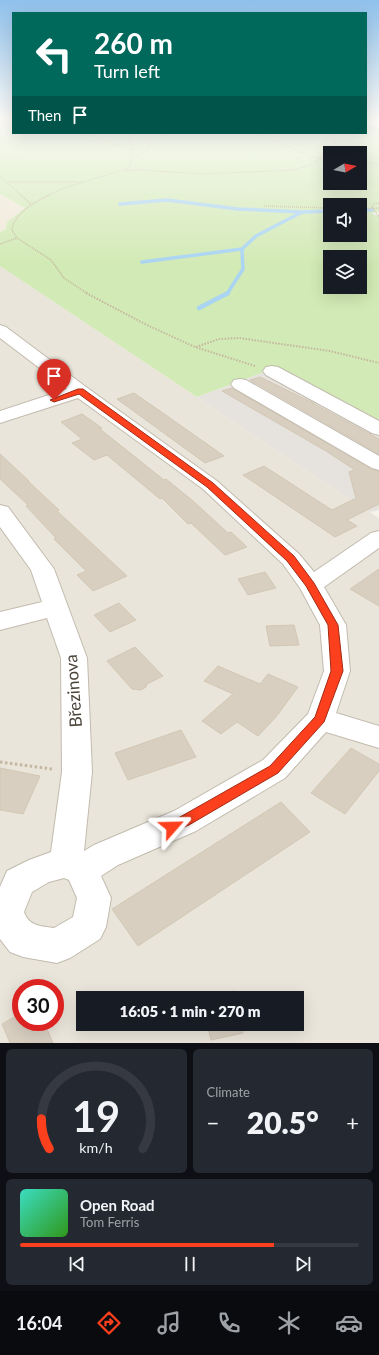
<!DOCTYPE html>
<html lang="en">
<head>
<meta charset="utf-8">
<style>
	:root { --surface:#171b24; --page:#242831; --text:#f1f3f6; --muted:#9ea1a6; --line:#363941; --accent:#fc3f1d }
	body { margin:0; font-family:Lato,sans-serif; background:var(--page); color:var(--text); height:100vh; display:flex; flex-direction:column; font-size:15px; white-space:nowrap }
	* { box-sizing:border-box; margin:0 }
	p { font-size:13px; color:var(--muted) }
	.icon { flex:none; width:22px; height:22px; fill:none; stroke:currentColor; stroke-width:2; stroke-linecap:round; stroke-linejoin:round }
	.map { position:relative; height:1043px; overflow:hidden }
	.details { display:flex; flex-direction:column; gap:6px; padding:6px; background:#0d0f14; flex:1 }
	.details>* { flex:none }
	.guide { position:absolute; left:12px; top:12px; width:355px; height:122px; border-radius:0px; box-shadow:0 4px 16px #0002; background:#00695c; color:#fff; overflow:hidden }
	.needle { width:26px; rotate:81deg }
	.buttons { position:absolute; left:323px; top:146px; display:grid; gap:8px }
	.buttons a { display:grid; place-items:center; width:44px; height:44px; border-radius:0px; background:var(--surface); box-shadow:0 4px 16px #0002; font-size:20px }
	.speed { position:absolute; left:12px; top:979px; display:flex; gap:8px; font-size:20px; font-weight:700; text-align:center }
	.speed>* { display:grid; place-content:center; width:52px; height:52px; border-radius:50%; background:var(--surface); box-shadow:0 4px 16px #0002; line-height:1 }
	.speed .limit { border:6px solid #d22; background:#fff; color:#111 }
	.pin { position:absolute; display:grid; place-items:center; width:34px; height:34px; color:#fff; margin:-41px -17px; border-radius:50% 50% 50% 0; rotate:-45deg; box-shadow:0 0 4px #0007 }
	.pin .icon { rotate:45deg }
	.me { position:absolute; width:44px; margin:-22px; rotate:65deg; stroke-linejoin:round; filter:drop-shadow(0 0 3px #0008) }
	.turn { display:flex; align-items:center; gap:14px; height:84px; padding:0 16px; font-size:18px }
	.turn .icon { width:52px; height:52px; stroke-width:2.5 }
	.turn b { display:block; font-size:28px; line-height:34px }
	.then { display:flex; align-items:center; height:38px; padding:0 16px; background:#0003; gap:8px; font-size:15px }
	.big { font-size:30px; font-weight:800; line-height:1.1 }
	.details .card { flex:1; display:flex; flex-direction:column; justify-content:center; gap:6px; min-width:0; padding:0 14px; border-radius:6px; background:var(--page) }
	.details .dial { align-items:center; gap:0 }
	.dial svg { height:104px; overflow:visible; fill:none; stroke:var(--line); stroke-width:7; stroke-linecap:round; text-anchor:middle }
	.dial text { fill:var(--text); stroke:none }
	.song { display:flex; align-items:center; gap:12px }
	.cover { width:48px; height:48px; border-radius:6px; background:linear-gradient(135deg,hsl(170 70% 55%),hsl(110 70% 35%)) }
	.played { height:4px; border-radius:2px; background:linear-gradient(90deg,var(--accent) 75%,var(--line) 75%) }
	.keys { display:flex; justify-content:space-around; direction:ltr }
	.heat { display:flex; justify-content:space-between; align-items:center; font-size:22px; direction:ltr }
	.details .tiles { flex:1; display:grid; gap:6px; grid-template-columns:1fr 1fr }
	.card:last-child { grid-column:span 2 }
	.trip { position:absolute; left:76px; top:991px; width:228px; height:40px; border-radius:0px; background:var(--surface); box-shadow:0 4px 16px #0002; font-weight:800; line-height:40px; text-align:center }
	.tab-bar { display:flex; height:64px; justify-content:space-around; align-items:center; background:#090b0e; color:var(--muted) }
	.tab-bar .icon { width:28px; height:28px }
	.tab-bar .active { color:var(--accent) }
	.tab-bar b { font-size:18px; color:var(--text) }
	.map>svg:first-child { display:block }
	.residential { fill:#eae5da; fill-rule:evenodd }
	.industrial { fill:#e6e2dd }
	.education { fill:#efe8d6 }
	.green { fill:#d2eab5; fill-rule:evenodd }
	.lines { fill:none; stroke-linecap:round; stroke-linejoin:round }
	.stream-far1 { stroke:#a9d4f2; stroke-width:3.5 }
	.stream { stroke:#a9d4f2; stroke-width:4.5 }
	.building { fill:#d8cfc1; stroke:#d3c7b4 }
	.minor-casing { stroke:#c2bbae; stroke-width:2 }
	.path-far3 { stroke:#c4b79f; stroke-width:1; stroke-dasharray:1 1; stroke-linecap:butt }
	.path-far2 { stroke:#c4b79f; stroke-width:1.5; stroke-dasharray:1 1; stroke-linecap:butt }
	.path-far1 { stroke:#c4b79f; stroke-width:2; stroke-dasharray:1.5 1.5; stroke-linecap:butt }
	.path { stroke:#c4b79f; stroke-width:3; stroke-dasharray:2.5 2.5; stroke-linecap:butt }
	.minor { fill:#fff; fill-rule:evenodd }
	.route { fill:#fc3f1d; stroke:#a42913 }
	.labels { text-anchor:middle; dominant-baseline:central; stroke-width:3; stroke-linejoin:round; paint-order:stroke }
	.near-street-label { font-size:17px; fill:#4b4439; stroke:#fff }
</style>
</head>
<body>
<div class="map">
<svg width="379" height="1043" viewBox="0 0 379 1043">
	<rect width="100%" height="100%" fill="#f6f3ec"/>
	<path class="residential" d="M0,266L379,518V1043H0ZM21,988H55V1022H21ZM83,998H297V1024H83Z"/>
	<path class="industrial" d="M272,369L379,426V510L370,512L197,397Z"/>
	<path class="education" d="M0,194L25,208L7,222L6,229L0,232Z"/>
	<path class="green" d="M0,119H13V133H366V124L379,125V212L372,213L374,215H379V426L272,369L197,397L0,266V232L6,229L7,222L25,208L0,194ZM330,153H360V183H330ZM330,205H360V235H330ZM330,257H360V287H330Z"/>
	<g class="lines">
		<path class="stream-far1" d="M120,204L167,200L238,209L302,212L330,211
			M360,210H372
			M142,262L242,249L256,236L302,212
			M227,294L243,269L242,249"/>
		<path class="stream" d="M199,308L228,293"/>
	</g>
	<path class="building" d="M260,377L315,404H314L379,439V454L250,380Z
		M232,388L371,469L379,471V504L347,520L357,526L335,537L243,475L264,466L332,510L356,498L349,472L355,470L326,451L222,391Z
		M134,393L170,418L224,456L205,463L117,399Z
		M82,414L102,428L100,429L164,480L166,479L193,501L228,533L231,532L247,547L225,555L191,523L188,524L162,498L160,499L107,455L94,460L72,443L82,439L61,422Z
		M0,454L29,481H28L59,510L57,511L127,576L93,591L77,575L86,571L54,539L56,538L26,506L28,505L0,479Z
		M379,569V606L350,589Z
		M265,572L276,588L248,595L238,579Z
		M119,603L136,620L110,632L94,615Z
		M294,625L299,645L270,646L266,626Z
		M135,647L163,676L147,684L146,687L141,690L132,689L107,661Z
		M218,666L260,684L268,674L298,687L276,717L258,736L237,722L221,734L202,721L233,694L204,681Z
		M181,730L196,757L128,780L115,753Z
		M351,748L379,764V771L345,814L311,793Z
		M0,768L40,776L23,814L0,810Z
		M281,802L310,832L138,946L112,909Z
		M234,991L236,998H202V997Z
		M21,1013V1022H44L53,1043H10L2,1024Z
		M207,1024H241L243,1033L211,1040Z"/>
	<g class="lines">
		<defs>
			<path id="minor" d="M366,120L379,121V127L366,126Z
				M0,325L6,327L86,387L217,481L299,554L314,572L371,533L379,531V548L324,587L346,625L350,671L336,713L379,726V748L326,732L285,778L196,831L118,865L101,876L111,898L106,927L100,939L70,958L57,963L23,957L10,952L0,939V887L7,871L29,860L51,852L62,772L61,658L47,618L0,630V612L42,602L31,570L0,527V505L8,507L54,569L87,658L92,772L84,851L94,845L174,811L263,760L308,714L324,671L320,625L300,588L283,564L203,489L78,398L0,423V411L67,389L0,338ZM64,878L69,880L77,898L73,917L54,928C40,926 29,926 24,912L32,892L49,882Z
				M272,366L278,367L379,421V435L372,433L266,375L263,371L266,367Z
				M240,379L246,380L379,456V470L372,468L234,388L231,384L234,380Z"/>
		</defs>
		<use href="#minor" class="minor-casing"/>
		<path class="path-far3" d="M81,133L134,150
			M257,133L312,157L330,160
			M134,157L148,150L152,139L169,133
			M360,161L379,165
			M125,171L138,170L205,174L294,170L310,165L319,159L336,142L328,133
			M0,176L22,196
			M8,182H82
			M47,196L61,189L129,168L134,150L129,140V133"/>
		<path class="path-far2" d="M21,195L31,204
			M49,195C35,202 14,213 12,230L17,238L51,260L64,278L88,294
			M379,203L374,204L372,207L379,217
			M264,206L330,208
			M360,209L379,208
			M0,244L17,238"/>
		<path class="path-far1" d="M86,293L147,325L195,347L255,366
			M196,347L219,339L239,338L330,351L379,363"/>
		<path class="path" d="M0,762L52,769"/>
		<use href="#minor" class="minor"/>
	</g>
	<linearGradient id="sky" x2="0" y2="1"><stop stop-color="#8fc1ec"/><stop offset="0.45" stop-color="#fbfaf6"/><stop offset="1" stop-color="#fbfaf6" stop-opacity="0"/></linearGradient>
	<rect width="379" height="265" fill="url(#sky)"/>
	<path class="route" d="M78,389H83L213,483L294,556L314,583L338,625L343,671L324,722L278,773L189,825L172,832L167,831L165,827L167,823L180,817L270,766L315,717L331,671L328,625L306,586L287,561L207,487L79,394L54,402L50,400Z"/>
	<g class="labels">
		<g class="near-street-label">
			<text transform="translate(73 691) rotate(-94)">Březinova</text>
		</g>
	</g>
</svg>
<div class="buttons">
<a><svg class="needle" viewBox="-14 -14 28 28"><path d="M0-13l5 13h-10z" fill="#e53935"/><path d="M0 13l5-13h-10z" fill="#9ea1a6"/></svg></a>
<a><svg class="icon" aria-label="sound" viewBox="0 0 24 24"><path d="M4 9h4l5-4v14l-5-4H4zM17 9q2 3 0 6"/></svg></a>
<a><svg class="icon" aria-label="layers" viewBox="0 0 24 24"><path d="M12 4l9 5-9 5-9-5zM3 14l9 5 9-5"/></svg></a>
</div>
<div class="speed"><div class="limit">30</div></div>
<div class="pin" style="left:54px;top:400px;background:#d93025"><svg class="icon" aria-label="arrive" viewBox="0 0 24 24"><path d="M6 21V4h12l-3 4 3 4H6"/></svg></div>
<svg class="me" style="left:172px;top:827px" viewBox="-20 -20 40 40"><path d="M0-17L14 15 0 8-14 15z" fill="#fc3f1d" stroke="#fff" stroke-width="4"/></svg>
<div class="trip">16:05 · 1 min · 270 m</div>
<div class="guide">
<div class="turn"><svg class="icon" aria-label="left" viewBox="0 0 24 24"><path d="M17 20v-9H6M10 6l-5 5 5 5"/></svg><div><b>260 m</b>Turn left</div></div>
<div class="then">Then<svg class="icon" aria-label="arrive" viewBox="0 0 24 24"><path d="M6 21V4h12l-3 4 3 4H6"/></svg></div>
</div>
</div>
<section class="details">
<div class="tiles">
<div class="card dial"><svg viewBox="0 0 100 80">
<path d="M14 69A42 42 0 1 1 86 69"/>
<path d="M14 69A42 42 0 0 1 8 46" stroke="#fc3f1d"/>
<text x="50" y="56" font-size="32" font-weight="700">19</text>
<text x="50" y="72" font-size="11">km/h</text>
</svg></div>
<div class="card"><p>Climate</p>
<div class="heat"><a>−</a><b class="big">20.5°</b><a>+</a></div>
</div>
<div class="card">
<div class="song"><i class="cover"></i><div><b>Open Road</b><p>Tom Ferris</p></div></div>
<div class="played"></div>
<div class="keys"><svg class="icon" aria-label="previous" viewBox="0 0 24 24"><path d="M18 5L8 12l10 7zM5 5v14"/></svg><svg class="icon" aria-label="pause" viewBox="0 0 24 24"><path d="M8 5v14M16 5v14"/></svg><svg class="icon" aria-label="next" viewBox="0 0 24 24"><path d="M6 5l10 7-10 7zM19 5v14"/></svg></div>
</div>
</div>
</section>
<nav class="tab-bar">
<b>16:04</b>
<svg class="icon active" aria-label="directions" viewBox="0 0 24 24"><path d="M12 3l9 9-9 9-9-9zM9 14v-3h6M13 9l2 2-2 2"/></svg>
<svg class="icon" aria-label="music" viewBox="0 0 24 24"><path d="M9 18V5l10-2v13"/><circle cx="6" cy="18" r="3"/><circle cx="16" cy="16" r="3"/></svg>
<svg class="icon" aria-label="phone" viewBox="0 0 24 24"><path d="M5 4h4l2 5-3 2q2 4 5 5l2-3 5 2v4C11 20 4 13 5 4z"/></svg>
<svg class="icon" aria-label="climate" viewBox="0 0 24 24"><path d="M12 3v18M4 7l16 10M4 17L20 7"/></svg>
<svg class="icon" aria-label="car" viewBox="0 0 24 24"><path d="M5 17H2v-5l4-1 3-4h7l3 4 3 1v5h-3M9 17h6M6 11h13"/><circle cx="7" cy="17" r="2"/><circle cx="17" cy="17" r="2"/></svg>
</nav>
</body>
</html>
